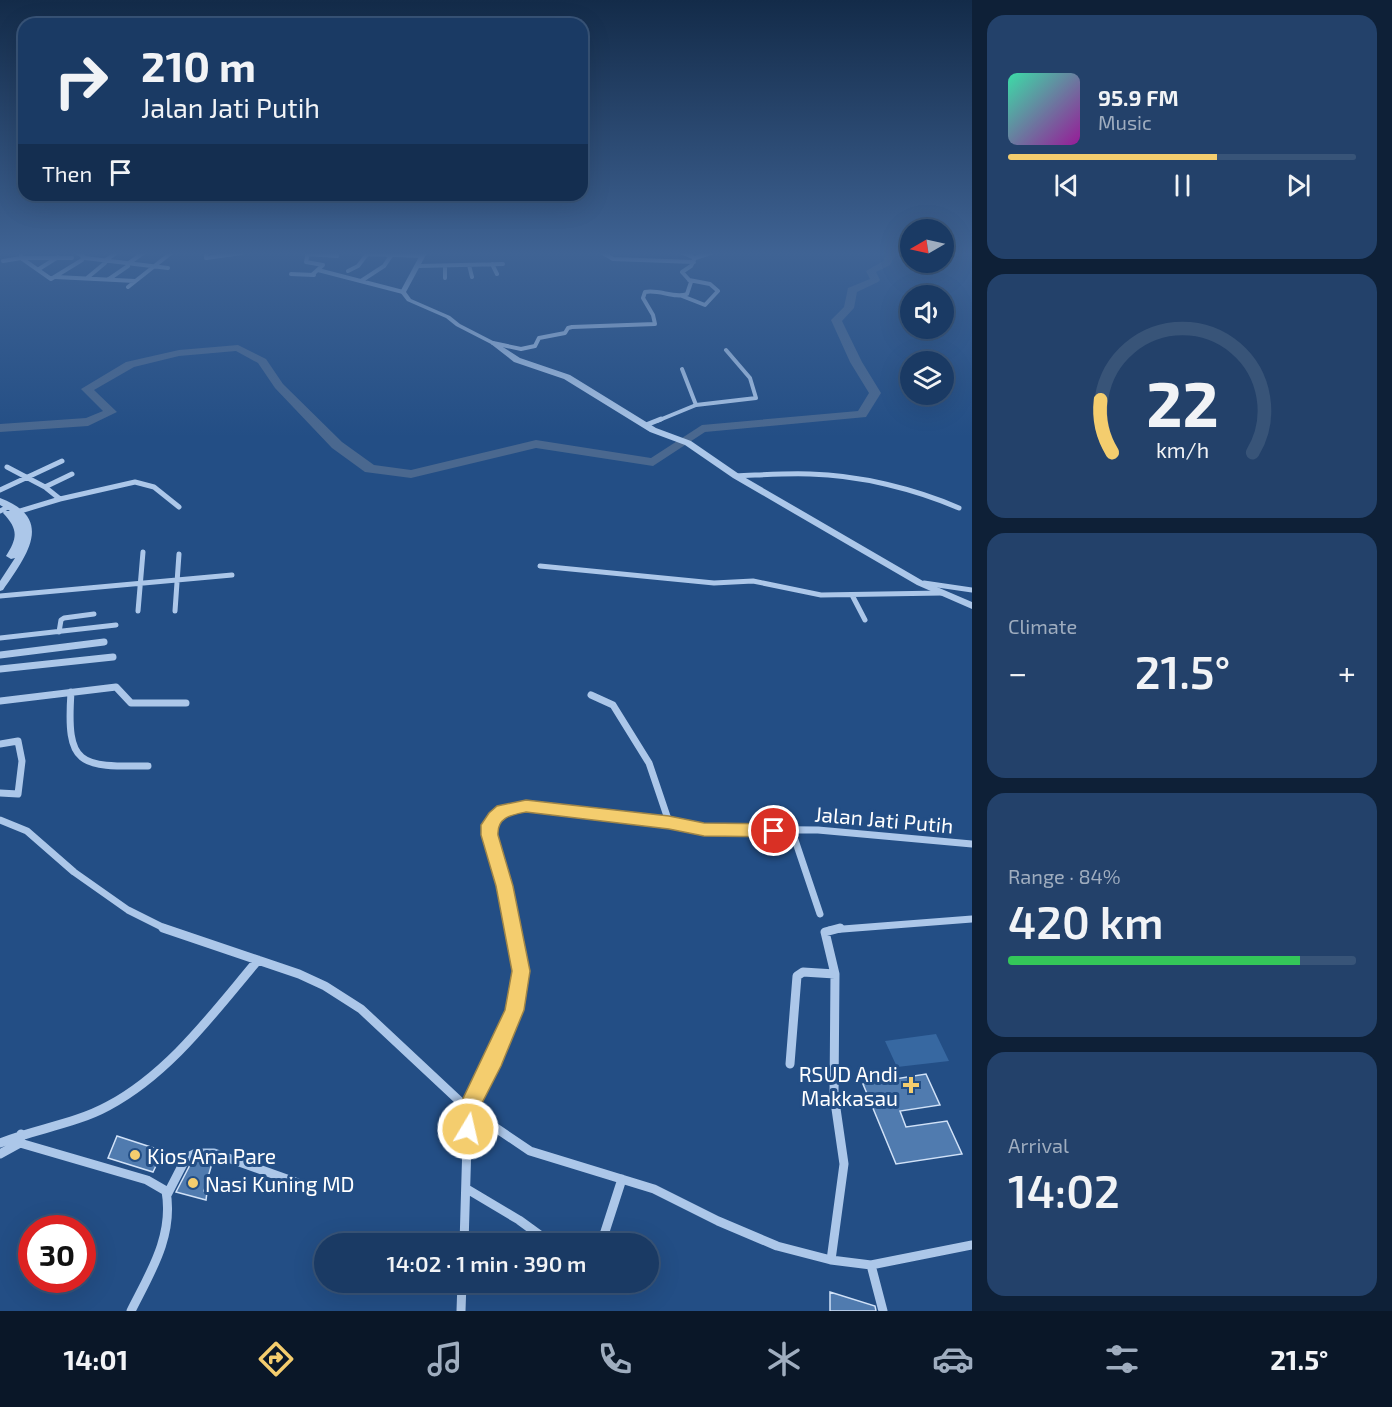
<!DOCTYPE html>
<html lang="en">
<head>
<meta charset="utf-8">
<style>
	:root { --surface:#1a3a64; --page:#23416a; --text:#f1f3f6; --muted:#9fadbf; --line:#385478; --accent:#f4cd6e }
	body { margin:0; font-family:"Exo 2",sans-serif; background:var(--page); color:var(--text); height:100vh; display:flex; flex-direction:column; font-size:22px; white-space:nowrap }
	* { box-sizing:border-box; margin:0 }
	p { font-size:20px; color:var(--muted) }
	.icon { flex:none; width:33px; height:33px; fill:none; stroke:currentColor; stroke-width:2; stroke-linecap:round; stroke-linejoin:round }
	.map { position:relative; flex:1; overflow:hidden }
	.sheet { display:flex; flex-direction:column; gap:15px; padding:15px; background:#0e2037; width:420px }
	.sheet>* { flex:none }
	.top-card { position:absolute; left:18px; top:18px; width:570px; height:183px; border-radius:18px; box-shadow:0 6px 24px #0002,0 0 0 2px var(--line); background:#1a3a64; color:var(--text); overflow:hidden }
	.needle { width:39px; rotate:261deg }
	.tools { position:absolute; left:900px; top:219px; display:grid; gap:12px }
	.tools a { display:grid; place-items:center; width:54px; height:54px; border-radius:50%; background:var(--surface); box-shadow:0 6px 24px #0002,0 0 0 2px var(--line); font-size:30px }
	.speed { position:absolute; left:18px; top:1215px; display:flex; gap:12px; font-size:30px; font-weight:700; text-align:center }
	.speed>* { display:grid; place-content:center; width:78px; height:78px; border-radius:50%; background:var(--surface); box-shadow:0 6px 24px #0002,0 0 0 2px var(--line); line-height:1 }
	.speed .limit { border:9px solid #d22; background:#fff; color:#111 }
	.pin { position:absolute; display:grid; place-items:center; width:51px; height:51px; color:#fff; margin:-26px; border:3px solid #fff; border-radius:50%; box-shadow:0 2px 6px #0007 }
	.me { position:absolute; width:66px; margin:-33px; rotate:9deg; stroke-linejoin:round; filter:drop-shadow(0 0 4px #0008) }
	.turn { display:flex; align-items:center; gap:21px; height:126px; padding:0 24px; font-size:27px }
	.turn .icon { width:78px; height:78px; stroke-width:2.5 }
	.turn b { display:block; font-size:42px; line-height:51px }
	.then { display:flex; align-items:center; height:57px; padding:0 24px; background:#0003; gap:12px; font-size:22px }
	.big { font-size:45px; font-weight:600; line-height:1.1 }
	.sheet .tile { flex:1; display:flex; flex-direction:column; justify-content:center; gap:9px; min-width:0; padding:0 21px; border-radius:18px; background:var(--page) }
	.sheet .dial { align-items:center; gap:0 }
	.dial svg { height:156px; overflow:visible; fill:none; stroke:var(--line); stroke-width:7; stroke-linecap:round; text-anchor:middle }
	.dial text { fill:var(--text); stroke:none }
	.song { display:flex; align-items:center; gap:18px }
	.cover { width:72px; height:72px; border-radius:9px; background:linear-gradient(135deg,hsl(160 70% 55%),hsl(300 70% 35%)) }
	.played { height:6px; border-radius:3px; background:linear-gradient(90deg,var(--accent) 60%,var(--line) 60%) }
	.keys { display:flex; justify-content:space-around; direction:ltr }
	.heat { display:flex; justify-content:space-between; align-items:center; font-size:33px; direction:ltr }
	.charge { height:9px; border-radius:4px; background:linear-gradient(90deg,#34c759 84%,var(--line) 0) }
	.trip { position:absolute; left:314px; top:1233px; width:345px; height:60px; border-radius:30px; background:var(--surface); box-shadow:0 6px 24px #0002,0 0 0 2px var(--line); font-weight:600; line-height:60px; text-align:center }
	.dock { display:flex; height:96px; justify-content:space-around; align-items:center; background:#0a1728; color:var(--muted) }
	.dock .icon { width:42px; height:42px }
	.dock .on { color:var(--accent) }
	.dock b { font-size:27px; color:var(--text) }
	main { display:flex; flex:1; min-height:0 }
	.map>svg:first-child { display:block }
	.green { fill:#3768a1 }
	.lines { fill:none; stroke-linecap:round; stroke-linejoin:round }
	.river { fill:#4a688f; fill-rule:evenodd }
	.building { fill:#507baf; stroke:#d0e1f7; stroke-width:1.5 }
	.minor-far3 { stroke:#acc7e9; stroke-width:4 }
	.minor-far2 { stroke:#acc7e9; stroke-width:5 }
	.minor-far1 { stroke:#acc7e9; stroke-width:7 }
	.minor { stroke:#acc7e9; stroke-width:9 }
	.tertiary { fill:#acc7e9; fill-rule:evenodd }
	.route { fill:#f4cd6e; stroke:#9f8548; stroke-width:1.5 }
	.poi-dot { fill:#f4cd6e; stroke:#234e85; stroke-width:2 }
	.labels { text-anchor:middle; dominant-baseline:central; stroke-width:6; stroke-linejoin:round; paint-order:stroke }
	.near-street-label { font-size:21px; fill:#fff; stroke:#234e85 }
	.near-poi-label { font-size:21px; fill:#fff; stroke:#234e85; text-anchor:start }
</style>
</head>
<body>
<main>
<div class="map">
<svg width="972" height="1311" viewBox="0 0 972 1311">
	<rect width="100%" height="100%" fill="#234e85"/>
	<path class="green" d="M936,1034L949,1061L897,1067L885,1041Z"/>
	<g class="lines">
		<path class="river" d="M887,253H897L890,265L876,272L880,280L878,282L857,292L854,308L842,321L862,362L881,393L866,417L705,432L653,466L536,448L411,478L365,472L332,448L275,388L258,363L236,351L179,356L134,367L94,390L117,412L88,426L0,432V424L86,418L103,411L81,389L126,362L179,350L238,345L266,359L283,384L342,442L374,465L411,470L536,440L651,458L702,425L858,411L869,393L850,362L831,320L844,307L848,288L870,279L866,271L883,261Z"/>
	</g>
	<path class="building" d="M926,1074L940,1105L900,1111L906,1127L947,1121L962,1154L896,1164L863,1084Z
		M117,1136L163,1151L153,1172L108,1158Z
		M198,1160H213L204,1191L207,1192L206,1200L176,1192L191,1163Z
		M830,1292L875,1306L876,1311H830Z"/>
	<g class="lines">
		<path class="minor-far3" d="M78,253L85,258L168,268
			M206,253V258L242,253
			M308,253L306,262L323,265L312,275
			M603,253L613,259L694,262
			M683,253L695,258
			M307,254L337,256
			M368,254L423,256
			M72,258H21L51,279L82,260
			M106,260L116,253
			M3,261L21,258V253
			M129,263L143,253
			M492,264L497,274
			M469,265L472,277
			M419,266L503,264
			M445,266V278
			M39,269L58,257
			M318,270L403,292
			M348,271L358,266L368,253
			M291,274L314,275
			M56,277L135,281
			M87,278L105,263
			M109,279L128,266
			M361,281L384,266L393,253
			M128,287L171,253
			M682,296L705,305L718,291L710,284L689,280
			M493,343L521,349L535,346L539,338L565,333L568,328L572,327L655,324L653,315L643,298L645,292C659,289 675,299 687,294L691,282L682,272L691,266L695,258L711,253
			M682,369L696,405
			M657,421L696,405L756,398L750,378L726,350"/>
		<path class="minor-far2" d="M646,425L661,419
			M7,467L45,487L60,499
			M736,476C761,475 786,473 810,474C859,475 915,489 959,508
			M45,487L72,474
			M0,490L62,461
			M0,511L8,507
			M17,512L60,499L135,482L154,487L179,507
			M540,566L714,583L753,581L821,595L942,593
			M924,583L972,590
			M852,595L865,620
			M0,596L232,575
			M138,611L143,552
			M175,611L179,554
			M59,632L61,620L64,618L94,614
			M0,638L116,625"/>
		<path class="minor-far1" d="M0,655L104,642
			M0,669L113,657
			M71,692C66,766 79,767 148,766
			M591,695L613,705L649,763L669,822
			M0,701L116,687L131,703H186
			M0,744L18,741L22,761L18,794L0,793
			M0,820L27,831L74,872L128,910L168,930
			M792,831L820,914
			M513,930L505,886L489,825L503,811L526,806L669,822L704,829L818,830L972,844
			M830,930L972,919"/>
		<path class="minor" d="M163,928L299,974L325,986L361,1009L468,1109L530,1151L654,1189L718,1221L777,1246L831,1260L871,1265L972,1245
			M790,1064L797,976L803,972L835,974
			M21,1134L20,1143L147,1180L166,1191C174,1236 150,1273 131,1311
			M0,1143C35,1129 75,1124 108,1106C170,1073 214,1012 258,960
			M0,1154L20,1143
			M467,1189L519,1220L552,1244
			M167,1195L186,1158L196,1153H214L312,1188
			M464,1244L468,1109L494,1059L515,1009L521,971L513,928
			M601,1244L622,1179
			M831,1260L844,1164L834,1095L835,974L825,932L840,928
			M871,1265L883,1311
			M461,1311L462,1282"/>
		<path class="tertiary" d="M421,253H427L406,292L411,299L450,316L460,324L495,342L520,358L570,375L656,428L691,441L739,474L923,581L972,602V609L917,585L733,478L685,445L650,432L564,379L514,362L491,344L456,326L446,318L407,301L400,292Z
			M0,498C56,519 26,556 3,590L0,591V581L15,558L11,559L6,556C18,537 18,529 3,513L4,511H10L0,505Z"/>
	</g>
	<linearGradient id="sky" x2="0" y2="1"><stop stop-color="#132b49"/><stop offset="0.58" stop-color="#3f6394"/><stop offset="1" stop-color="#3f6394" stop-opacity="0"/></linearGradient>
	<rect width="972" height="437" fill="url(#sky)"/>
	<path class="route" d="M526,800L669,816L704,823L774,824L780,826L782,831L780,835L774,837L704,836L669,829L526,812C511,815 497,817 498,835L513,886L530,971L524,1010L501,1066L478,1111V1129L475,1137L468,1140L461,1137L458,1129V1109L505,1010L512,971L496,886L481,835V825L489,813L497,806Z"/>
	<g class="poi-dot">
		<path d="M908 1076h6v6h6v6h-6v6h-6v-6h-6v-6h6z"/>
		<circle cx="135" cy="1155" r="6"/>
		<circle cx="193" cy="1183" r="6"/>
	</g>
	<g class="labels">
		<g class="near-street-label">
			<text transform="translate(884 819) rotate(5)">Jalan Jati Putih</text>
		</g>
		<g class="near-poi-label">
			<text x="898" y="1073" text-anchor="end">RSUD Andi<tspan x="898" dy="24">Makkasau</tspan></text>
			<text x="147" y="1155">Kios Ana Pare</text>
			<text x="205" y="1183">Nasi Kuning MD</text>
		</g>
	</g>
</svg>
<div class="tools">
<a><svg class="needle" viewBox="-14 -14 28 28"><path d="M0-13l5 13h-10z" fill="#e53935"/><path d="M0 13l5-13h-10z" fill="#9fadbf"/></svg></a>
<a><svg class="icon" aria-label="sound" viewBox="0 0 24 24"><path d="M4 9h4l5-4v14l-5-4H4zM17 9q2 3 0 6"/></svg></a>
<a><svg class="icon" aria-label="layers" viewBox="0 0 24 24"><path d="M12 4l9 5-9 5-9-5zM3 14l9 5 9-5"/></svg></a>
</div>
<div class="speed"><div class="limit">30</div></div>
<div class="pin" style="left:774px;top:831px;background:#d93025"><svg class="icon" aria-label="arrive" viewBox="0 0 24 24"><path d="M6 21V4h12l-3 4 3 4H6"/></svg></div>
<svg class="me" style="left:468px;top:1129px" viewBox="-20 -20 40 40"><circle r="17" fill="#f4cd6e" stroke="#fff" stroke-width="3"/><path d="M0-11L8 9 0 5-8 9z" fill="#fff"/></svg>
<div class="trip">14:02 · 1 min · 390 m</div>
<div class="top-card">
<div class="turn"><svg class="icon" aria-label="right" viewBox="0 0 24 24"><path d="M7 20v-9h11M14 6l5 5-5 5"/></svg><div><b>210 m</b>Jalan Jati Putih</div></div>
<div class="then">Then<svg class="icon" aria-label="arrive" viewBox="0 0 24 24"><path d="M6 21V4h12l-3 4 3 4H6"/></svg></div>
</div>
</div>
<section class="sheet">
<div class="tile">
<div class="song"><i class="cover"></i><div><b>95.9 FM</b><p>Music</p></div></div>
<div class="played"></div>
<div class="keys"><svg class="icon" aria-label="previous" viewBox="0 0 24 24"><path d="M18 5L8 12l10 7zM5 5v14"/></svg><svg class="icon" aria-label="pause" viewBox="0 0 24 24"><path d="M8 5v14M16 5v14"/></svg><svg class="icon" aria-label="next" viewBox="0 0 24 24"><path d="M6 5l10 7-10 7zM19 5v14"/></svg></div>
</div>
<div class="tile dial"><svg viewBox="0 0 100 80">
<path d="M14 69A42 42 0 1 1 86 69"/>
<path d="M14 69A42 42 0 0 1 8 42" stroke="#f4cd6e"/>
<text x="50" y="56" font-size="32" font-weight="700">22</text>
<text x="50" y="72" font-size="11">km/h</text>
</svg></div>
<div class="tile"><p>Climate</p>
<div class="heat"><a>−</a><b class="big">21.5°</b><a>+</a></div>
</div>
<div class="tile"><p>Range · 84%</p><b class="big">420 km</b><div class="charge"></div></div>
<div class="tile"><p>Arrival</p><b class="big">14:02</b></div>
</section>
</main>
<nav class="dock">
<b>14:01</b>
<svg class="icon on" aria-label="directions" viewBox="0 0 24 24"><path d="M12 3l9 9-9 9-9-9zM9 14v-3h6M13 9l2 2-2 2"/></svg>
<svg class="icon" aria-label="music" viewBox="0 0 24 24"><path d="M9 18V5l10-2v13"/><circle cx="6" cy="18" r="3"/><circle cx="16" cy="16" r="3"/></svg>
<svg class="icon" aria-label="phone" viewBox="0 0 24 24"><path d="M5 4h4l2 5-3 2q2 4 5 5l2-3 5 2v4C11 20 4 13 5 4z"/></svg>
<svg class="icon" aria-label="climate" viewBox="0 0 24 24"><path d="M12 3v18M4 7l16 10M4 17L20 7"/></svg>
<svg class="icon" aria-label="car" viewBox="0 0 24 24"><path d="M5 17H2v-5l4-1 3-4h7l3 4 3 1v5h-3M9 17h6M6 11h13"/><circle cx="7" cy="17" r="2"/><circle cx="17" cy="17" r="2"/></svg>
<svg class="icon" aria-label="filters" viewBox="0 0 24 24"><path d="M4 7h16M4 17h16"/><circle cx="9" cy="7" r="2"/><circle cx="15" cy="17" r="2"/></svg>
<b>21.5°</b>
</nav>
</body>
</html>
